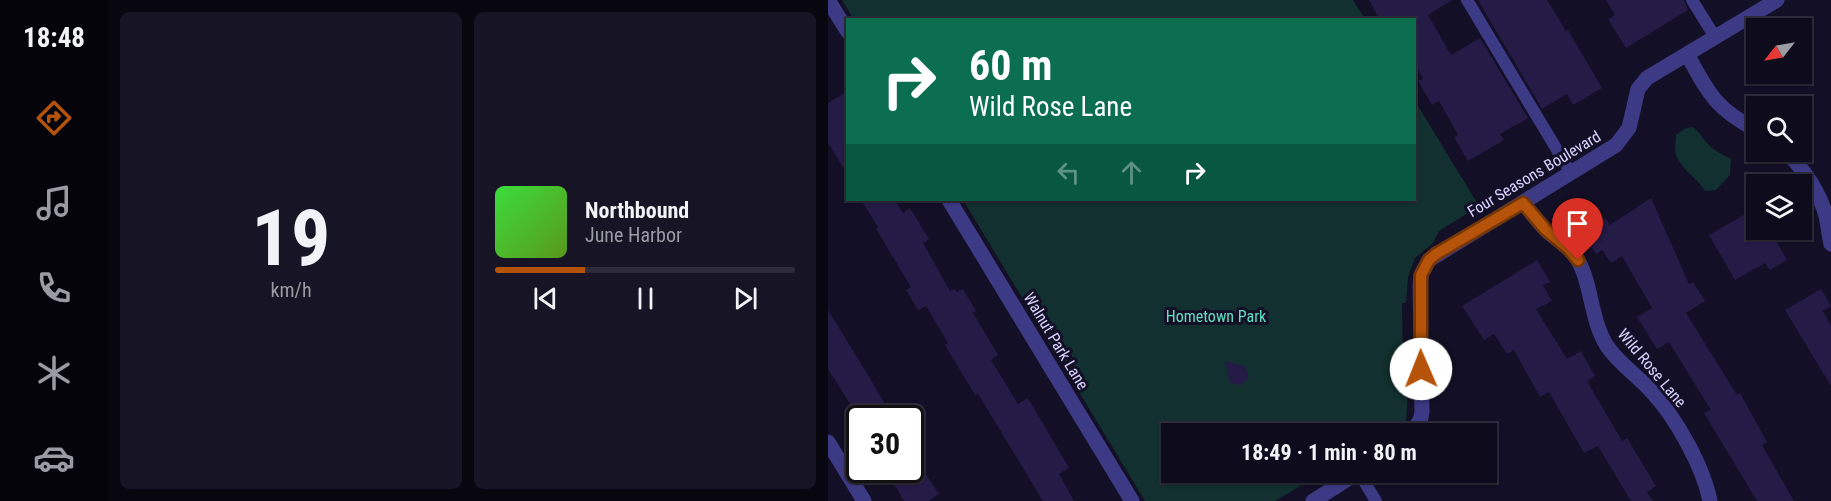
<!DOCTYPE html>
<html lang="en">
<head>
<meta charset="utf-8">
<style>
	:root { --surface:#0e0b1c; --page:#171425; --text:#f1f3f6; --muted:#9b9ba3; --line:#2e2b3b; --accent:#b45309 }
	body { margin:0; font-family:"Roboto Condensed",sans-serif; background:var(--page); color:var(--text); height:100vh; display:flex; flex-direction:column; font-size:22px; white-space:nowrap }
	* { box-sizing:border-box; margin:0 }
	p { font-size:20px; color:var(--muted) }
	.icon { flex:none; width:33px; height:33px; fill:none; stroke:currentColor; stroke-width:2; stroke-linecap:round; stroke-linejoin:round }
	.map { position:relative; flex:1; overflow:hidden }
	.side { display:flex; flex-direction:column; gap:12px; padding:12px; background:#08060f; width:720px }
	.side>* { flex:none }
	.banner { position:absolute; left:18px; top:18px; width:570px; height:183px; border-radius:0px; box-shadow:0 2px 4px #0004,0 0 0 2px var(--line); background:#0b6e4f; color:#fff; overflow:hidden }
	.needle { width:39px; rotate:239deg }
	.controls { position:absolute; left:918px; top:18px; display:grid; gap:12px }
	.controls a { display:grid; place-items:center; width:66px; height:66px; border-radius:0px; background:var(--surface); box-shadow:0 2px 4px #0004,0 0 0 2px var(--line); font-size:30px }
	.speed { position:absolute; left:18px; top:405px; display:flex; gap:12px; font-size:30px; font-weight:700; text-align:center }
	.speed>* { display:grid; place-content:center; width:78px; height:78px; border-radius:50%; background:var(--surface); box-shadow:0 2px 4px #0004,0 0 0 2px var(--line); line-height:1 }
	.speed .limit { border:3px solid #111; border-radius:9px; background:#fff; color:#111 }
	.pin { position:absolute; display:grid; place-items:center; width:51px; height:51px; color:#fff; margin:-62px -26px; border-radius:50% 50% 50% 0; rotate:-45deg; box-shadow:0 0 6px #0007 }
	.pin .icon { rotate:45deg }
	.me { position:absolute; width:66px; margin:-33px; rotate:359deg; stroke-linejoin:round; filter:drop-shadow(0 0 4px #0008) }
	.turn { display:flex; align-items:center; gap:21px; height:126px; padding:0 24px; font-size:27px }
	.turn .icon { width:78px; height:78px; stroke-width:2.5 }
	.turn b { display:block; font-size:42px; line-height:51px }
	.lanes { display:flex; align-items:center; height:57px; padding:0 24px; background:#0003; justify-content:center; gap:30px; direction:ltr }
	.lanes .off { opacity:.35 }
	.side .card { flex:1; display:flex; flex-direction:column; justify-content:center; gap:9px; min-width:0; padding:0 21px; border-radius:9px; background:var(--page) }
	.side .dial { align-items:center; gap:0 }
	.dial b { font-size:78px; line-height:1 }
	.song { display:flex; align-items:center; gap:18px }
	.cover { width:72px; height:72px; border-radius:9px; background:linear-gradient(135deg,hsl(120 70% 55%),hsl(90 70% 35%)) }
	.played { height:6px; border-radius:3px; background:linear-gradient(90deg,var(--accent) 30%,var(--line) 30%) }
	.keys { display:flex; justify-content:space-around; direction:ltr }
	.side .tiles { flex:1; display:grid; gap:12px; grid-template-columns:repeat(2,1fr) }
	.trip { position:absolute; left:333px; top:423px; width:336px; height:60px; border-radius:0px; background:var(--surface); box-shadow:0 2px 4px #0004,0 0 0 2px var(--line); font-weight:700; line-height:60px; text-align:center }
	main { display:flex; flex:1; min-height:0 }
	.tab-bar { display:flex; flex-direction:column; width:108px; justify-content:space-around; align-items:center; background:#06040b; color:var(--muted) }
	.tab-bar .icon { width:42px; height:42px }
	.tab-bar .selected { color:var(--accent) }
	.tab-bar b { font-size:27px; color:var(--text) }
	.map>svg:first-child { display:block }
	.green { fill:#12302f }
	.building { fill:#241b47 }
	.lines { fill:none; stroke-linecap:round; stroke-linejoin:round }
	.lane { stroke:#3d3a85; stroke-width:12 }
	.street { stroke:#3d3a85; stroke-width:15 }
	.route-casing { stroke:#753606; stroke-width:15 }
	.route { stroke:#b45309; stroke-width:10 }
	.labels { text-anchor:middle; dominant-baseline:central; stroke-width:6; stroke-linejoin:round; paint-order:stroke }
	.street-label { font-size:16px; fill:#d9d4ff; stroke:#130f26 }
	.park-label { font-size:16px; fill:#5fe0c0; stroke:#130f26 }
</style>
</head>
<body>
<main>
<nav class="tab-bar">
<b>18:48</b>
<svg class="icon selected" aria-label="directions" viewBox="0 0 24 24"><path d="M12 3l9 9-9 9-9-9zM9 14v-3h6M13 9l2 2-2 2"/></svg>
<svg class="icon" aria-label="music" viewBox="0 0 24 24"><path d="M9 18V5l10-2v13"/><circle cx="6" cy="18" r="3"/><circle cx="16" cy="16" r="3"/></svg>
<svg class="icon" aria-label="phone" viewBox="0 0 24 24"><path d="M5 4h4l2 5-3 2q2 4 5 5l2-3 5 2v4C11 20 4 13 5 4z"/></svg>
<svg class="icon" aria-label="climate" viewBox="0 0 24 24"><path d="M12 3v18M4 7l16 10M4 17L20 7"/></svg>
<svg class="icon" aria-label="car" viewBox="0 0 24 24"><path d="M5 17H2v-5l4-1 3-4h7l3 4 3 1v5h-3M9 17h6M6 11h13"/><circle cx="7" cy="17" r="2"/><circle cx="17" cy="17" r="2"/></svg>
</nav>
<section class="side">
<div class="tiles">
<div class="card dial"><b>19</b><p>km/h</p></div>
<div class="card">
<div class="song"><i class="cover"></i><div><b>Northbound</b><p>June Harbor</p></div></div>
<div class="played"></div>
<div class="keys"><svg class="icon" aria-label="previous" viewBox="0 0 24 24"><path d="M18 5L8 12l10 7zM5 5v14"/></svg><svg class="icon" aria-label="pause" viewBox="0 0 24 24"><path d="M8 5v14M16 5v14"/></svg><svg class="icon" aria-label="next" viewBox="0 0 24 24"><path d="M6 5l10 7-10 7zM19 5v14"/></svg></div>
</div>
</div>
</section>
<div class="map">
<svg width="1003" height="501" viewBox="0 0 1003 501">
	<rect width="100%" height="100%" fill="#130f26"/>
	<path class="green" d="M14,0H525L537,19L26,20Z
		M587,101L651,206L611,231L605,243L587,258L580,277L578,303H574L575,375L580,386L578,424L570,433L344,434V472L494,473L447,501H317L135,200H586Z
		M864,127C871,131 873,136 878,142C885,150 893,154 903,159L902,175L888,190L877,191C869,177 849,167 847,150C847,146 848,140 848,135L856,129Z"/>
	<path class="building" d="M541,0H624L600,15L623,55L652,38L700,118L672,134L676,140L640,161L626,137L630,135L611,101L604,105L590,81L595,79L586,63V20H552Z
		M650,0H719L738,31L740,30L774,88L745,105L739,94L714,109Z
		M778,0H856L860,10L798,48L780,19L787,15Z
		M20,91V175L0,143V103Z
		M823,198L861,284L865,282L877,301L858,313L909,395L912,393L939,442L934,445L966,501H929L876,413L883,410L841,342L829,349L809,317L824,308L794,256L783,263L774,250L768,254L754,233L778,218L782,225Z
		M33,200H67L75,213L82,208L101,239L95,243L122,291L126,289L129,292L135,289L148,311L145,313L170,355L163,360L190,404L200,398L241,468L231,474L246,501H215L150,394L147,395L117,345L120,343L98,306L90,310L78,290L83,287L48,229L50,227Z
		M928,208V230H942L959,260L942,270L937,263L907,280L881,235Z
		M709,260L722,282L715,285L724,301L708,309L739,359L753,351L767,376L759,381L794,441L799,438L828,486L819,492L825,501H803L770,446L756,453L721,392L712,397L686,350L679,354L666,334L656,340L634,306Z
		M993,289L1003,306L995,311L1003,326V386L957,310Z
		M0,310L43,380L65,418H31L0,369Z
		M397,361L417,366L421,377L413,385L402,383Z
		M58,470H95L111,494L100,501H76Z"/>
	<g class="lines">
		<path class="lane" d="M639,0L743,173
			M864,0L887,37
			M531,473L548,501"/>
		<path class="street" d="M0,0L20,32
			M859,54C881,94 887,108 928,130
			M958,152C975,168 992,193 998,216C1000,225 1001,235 1003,244
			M121,200L304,501
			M695,203C703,212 710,222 719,231C729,240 742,247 749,259C764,283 762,319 779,346C791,364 810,376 824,392C848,418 875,466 882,501
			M584,434L593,418L594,411L592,286L593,275L601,260L788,145L801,128L810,89L819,78L949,0
			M0,442L36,501
			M485,501L531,472"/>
	</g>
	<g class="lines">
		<defs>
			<path id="route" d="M593,369V275L601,260L608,254L695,203L717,229L741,249L750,260"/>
		</defs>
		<use href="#route" class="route-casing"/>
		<use href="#route" class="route"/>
	</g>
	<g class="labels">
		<g class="street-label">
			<text transform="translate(706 174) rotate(-31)">Four Seasons Boulevard</text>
			<text transform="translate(228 341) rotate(59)">Walnut Park Lane</text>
			<text transform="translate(824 368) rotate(50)">Wild Rose Lane</text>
		</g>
		<g class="park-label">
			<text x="388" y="316">Hometown Park</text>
		</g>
	</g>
</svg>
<div class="controls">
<a><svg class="needle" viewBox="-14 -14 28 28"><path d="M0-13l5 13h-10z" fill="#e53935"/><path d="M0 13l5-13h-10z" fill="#9b9ba3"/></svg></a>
<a><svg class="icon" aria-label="search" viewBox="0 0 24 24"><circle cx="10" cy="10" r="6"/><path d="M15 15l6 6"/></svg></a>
<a><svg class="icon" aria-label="layers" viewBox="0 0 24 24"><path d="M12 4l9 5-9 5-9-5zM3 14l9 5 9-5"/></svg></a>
</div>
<div class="speed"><div class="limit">30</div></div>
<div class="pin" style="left:750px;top:260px;background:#d93025"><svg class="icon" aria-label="arrive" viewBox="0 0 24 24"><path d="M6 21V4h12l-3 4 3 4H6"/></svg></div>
<svg class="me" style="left:593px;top:369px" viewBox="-20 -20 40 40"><circle r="19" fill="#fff"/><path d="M0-13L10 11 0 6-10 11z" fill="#b45309"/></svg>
<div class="trip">18:49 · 1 min · 80 m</div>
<div class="banner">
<div class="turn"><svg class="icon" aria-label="right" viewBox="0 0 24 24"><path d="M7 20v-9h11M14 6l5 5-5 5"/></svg><div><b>60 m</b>Wild Rose Lane</div></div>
<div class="lanes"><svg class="icon off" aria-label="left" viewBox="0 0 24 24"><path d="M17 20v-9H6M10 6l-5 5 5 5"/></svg><svg class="icon off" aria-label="ahead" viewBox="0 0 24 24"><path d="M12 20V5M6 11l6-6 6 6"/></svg><svg class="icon" aria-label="right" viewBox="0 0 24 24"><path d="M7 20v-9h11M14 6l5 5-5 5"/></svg></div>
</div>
</div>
</main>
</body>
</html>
